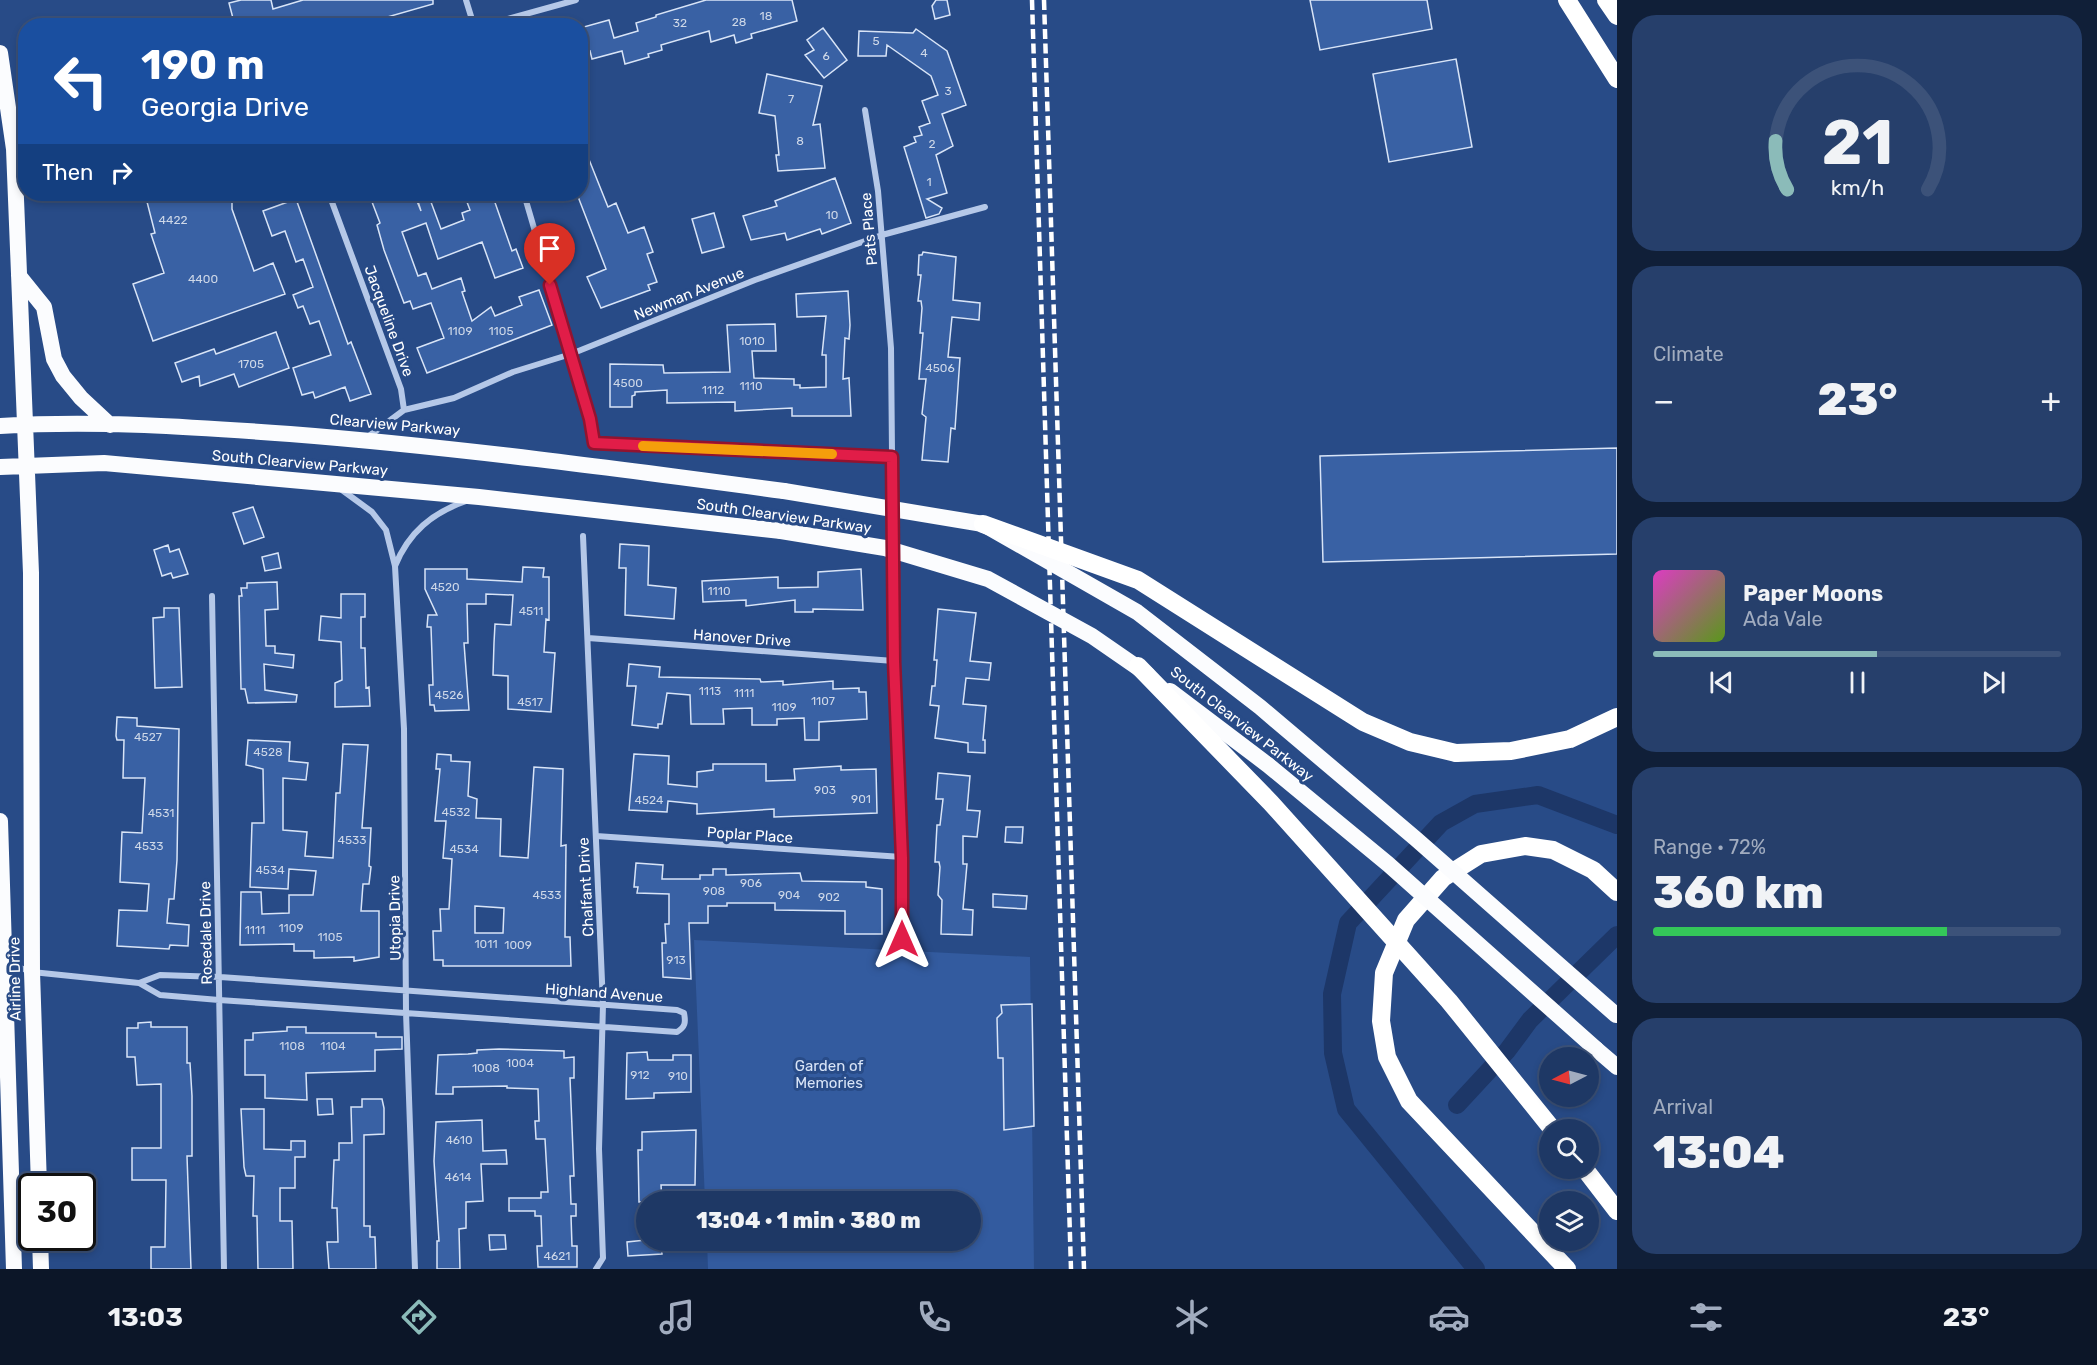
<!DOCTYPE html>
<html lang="en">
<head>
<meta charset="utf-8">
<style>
	:root { --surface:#1e3865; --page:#263f6b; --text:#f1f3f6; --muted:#a1acbf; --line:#3c5279; --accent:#8bbbb9 }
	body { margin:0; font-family:Rubik,sans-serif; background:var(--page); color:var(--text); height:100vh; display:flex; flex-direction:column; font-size:22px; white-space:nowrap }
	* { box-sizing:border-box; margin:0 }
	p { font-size:20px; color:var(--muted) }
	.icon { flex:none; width:33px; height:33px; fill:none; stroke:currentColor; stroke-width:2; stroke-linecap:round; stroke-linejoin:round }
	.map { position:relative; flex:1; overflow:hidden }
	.details { display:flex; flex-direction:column; gap:15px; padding:15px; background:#101f38; width:480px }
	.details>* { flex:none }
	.banner { position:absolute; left:18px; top:18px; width:570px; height:183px; border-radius:24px; box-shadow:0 3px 9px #0003,0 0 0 2px var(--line); background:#1a4fa0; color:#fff; overflow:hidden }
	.needle { width:39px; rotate:264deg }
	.buttons { position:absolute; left:1539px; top:1047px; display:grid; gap:12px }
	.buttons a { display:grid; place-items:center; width:60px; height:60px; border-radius:50%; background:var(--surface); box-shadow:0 3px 9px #0003,0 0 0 2px var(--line); font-size:30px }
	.speed { position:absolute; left:18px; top:1173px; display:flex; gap:12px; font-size:30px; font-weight:700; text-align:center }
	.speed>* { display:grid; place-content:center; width:78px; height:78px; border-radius:50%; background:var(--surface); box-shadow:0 3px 9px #0003,0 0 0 2px var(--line); line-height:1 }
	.speed .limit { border:3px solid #111; border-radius:9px; background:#fff; color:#111 }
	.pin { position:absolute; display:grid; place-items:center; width:51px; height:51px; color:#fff; margin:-62px -26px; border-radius:50% 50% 50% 0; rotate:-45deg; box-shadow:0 0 6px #0007 }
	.pin .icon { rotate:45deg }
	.me { position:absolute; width:66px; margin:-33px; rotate:0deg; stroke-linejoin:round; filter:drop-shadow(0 0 4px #0008) }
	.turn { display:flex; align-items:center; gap:21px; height:126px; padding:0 24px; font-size:27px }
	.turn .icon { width:78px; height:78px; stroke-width:2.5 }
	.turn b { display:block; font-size:42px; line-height:51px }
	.then { display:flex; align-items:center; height:57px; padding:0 24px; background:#0003; gap:12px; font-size:22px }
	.big { font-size:45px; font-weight:800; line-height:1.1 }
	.details .tile { flex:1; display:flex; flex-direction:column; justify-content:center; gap:9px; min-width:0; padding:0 21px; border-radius:24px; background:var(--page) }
	.details .dial { align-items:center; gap:0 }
	.dial svg { height:156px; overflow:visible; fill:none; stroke:var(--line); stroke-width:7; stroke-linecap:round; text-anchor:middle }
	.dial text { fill:var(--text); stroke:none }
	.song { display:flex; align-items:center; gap:18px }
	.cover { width:72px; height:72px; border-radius:9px; background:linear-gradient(135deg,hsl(310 70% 55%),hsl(90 70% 35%)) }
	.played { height:6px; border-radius:3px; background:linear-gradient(90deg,var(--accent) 55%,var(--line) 55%) }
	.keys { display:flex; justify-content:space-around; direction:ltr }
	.heat { display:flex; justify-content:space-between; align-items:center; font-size:33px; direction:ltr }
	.charge { height:9px; border-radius:4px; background:linear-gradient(90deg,#34c759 72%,var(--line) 0) }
	.trip { position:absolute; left:636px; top:1191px; width:345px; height:60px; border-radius:30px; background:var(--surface); box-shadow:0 3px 9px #0003,0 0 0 2px var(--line); font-weight:800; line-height:60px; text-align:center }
	.tabs { display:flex; height:96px; justify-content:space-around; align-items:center; background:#0c1628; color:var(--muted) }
	.tabs .icon { width:42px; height:42px }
	.tabs .selected { color:var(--accent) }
	.tabs b { font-size:27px; color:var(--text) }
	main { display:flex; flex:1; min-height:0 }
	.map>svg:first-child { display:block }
	.green { fill:#335b9f }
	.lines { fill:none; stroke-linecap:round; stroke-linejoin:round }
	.stream { stroke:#a9c2e8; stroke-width:5 }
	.canal { stroke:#1d3768; stroke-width:18 }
	.building { fill:#3961a4; stroke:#d8e4f7; stroke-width:1.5; fill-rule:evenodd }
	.minor { stroke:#b5c8e8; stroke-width:6 }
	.trunk { stroke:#fbfcfe; stroke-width:16 }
	.motorway { stroke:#fff; stroke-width:18 }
	.rail { stroke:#fff; stroke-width:4.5; stroke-dasharray:10 4.5; stroke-linecap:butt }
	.trunk-bridge { stroke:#fbfcfe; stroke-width:16 }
	.motorway-bridge { stroke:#fff; stroke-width:18 }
	.route-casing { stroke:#92132f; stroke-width:15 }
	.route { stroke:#e11d48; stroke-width:10 }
	.slow { stroke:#f59e0b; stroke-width:10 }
	.labels { text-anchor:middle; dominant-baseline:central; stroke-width:6; stroke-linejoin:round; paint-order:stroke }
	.number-label { font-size:12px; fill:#ced8e8 }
	.street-label { font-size:15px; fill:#fff; stroke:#284b87 }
	.park-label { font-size:15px; fill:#d8e4f7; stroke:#284b87 }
</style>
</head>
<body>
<main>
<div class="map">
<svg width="1617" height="1269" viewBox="0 0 1617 1269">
	<rect width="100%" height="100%" fill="#284b87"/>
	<path class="green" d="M694,940L1030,957L1034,1269H708L707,1241L970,1240V1202L705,1201Z"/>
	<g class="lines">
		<path class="stream" d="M1523,1029L1525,1033
			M1518,1036L1520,1039"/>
		<path class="canal" d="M1457,1105L1507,1051L1530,1020L1617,935
			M1476,1269L1346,1109L1333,1053L1332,994L1348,923L1441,823L1475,804L1538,795L1617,825"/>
	</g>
	<path class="building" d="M241,0H271L273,9L303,0H433V4L356,26H235L229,3Z
		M706,0H792L797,21L751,34L752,38L736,43L734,35L711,42L709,31L661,45L662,50L648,54L649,57L625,64L622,51L592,59L590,51L580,53V28L609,20L614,38L638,31L636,23L656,17V15Z
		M936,0H947L950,15L935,19L932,6Z
		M1310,0H1427L1432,29L1320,50Z
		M823,28L847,60L824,78L805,55L814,50L807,40Z
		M916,29L947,51L966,105L942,114L953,146L936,155L947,193L927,199L942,208L939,214L926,218L904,147L916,142L914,137L922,135L919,127L930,123L922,101L938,95L931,76L887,45L886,56H858L859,31L913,33Z
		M1456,59L1472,147L1389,162L1373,74Z
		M767,74L822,86L813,125L820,124L825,168L778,171L776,155H779L775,116L759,113Z
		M580,137L608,207L616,203L628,233L644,227L653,252L647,254L657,282L648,285L650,290L601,308L587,277L606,269L577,194H580Z
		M835,178L851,223L822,234L820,229L787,240L785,233L751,240L743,216L777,206L775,201Z
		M145,194H232V209L254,271L273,263L285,294L153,341L133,284L164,273L151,234L155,233Z
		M369,194H414L421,211L416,195L428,194L441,229L464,220L462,213L470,210L464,194H492L512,251L516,249L523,268L495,278L482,242L438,259L426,223L402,232L418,276L426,273L432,289L461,278L465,291L462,292L472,321L491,307L495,316L522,305L519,297L539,290L552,325L427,373L417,348L444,338L431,303L413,309L410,301L404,303L384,250L377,225L380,223Z
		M296,199L348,344L351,342L371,394L350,401L345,387L315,398L313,392L302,395L293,368L331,355L319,321L310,324L303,306L298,308L293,295L313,287L303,259L296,262L285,231L272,236L263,211Z
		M714,213L724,247L702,253L692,219Z
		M923,252L956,257L953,300L980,303L979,320L952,317L948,357L960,358L955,429L951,428L948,462L922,460L926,417L922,414L926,379H919L923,333H920L922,308L921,301H918L921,275H918L919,255H922Z
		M848,291L850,325L849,339L845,338L843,379L849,378L851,416H792V408L735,411V402L667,403V390L635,392V395L632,396V407H610V364L663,365L664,373L730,372L727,325L775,324L776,351H752L754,378L794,379V385H800V388L826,387V355H822L826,316L797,317L796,294Z
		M276,332L289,368L239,387L234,374L200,386L199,376L182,382L175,363L214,349L216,354Z
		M1617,448V554L1323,562L1320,456Z
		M253,507L264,537L244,544L233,513Z
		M620,544L649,546L648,585L676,588L674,619L625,615L626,568H619Z
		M168,545L170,552L179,549L188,574L173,578L171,573L162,576L154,550Z
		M278,553L281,568L265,571L262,557Z
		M523,567L544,568L543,577H549V620L546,619L544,652L555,653L551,712L508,709V676L493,675L494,643L495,624L511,625L513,595L486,594V604H467L468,643H464L469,710L435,711L434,705H430L429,685H433L431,627H427L428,615H437L425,589V569H467V579L522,582Z
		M861,569L863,610L813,609V612H795V600L746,606V600L703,602L702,581L778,577V588L818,587V572Z
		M277,582L278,609L265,610L266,646H275V653L294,655L293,668L264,664L265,690L297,695L296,702L248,703L245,689H241L239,596H242L241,588H247V583Z
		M341,594H365V617H361V648H365L366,688L369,687L370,706L335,707V683L342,680L341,642L319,640L321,616L341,618Z
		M164,608H179L182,687L155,688L153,618L164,617Z
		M938,609L976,613L970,661L991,663L989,680L966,678L963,704L986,706L983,740H985V753L968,752V743L935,738L939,706L930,705L932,686H935L937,660H934Z
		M629,664L660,667L659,677L760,679L761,682L783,681V685L833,681V689L859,688V692H866L867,719L819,722V740H805L804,718L777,719V725H752V708L723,709L724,724H691L690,695L667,693L662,724H658V728L632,725L636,686H627Z
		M117,717L137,718V726L179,729L177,860L174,899H169L167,923L189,925L188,946L170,945L169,949L117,946L119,910L147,911L149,884L120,882L122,832L142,833L145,778H123L124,740H117L116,736Z
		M248,740L290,742L289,761L308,763L306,780L283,778V830L307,832L305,856L333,858L336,793H340L343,744L368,745L362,828H371L369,866L371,867L369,884H363L361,911H379V957L354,961V957L314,958V951H294V944L240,945L241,892H261L262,914L289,913V895H313L316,871L289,869L288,889L250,887L252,823H264L263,769L246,765Z
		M437,754L451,755V761L470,762L468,796L477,799L476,818L501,819L500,856L528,858L534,767L563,769L561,846L566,845L565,937H570L571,966H443V960H434L433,931H441L440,909H449L452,859L443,858L446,821H435L440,769H436ZM475,906L504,908L503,933H475Z
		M634,754L669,756L668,784L697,787V772L713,770V764H766V781L795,780L794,769L841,766V770L876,769L877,813L774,817V809L697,814V804L668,801L667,812L629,810Z
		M938,773L970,776L967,810L980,811L977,837L963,836V864H967L963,909L973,910L972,935L941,934L942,900L938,895L940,867L939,862H935L937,825H940L943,799H936Z
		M1006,827H1023L1022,843L1005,842Z
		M636,863L663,865L662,879H700V875H713V869H726V875L800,873L802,881L866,882V887L882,889V934H845V911L775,910V903H727V906H708V923H689L691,979L663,977L662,943H666L665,924H669V894L637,893L638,887H634Z
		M993,894L1027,896L1026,909L993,907Z
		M1032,1004L1034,1126L1004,1130L1003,1058H998L997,1018L1002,1013L1001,1005Z
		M151,1022V1027H187V1063H190L192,1096V1156H187L191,1269H151V1247H165L166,1180H132V1148H161V1084L137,1085L135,1057H127V1028H138V1023Z
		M287,1027H306V1033H376V1037H402V1049L375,1050V1071L306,1073L307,1100L265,1098V1075H245V1040H253V1033L287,1031Z
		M499,1049L564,1051V1058L574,1057V1078H570L574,1176H570L571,1204H576V1216H571L572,1246H577V1267H538L537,1246H542L541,1216H535V1211H509V1198H541V1192H548L545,1139H536L535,1121H539L538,1089L507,1088V1086L453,1087V1094H436L438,1055L468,1054L477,1053V1050Z
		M647,1052L648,1060H673V1055H691V1092L654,1093V1098L626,1099L627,1053Z
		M317,1099H332L333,1114L318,1115Z
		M362,1099H382L384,1108V1134L364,1135V1226H370V1237H375L376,1269H329L327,1242H338L337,1208H332L334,1160H339V1143H352L351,1107H362Z
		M241,1109H264V1149L291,1150V1141H305V1157H295V1188H280V1221H292L293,1269H258L257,1216H253L254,1176H246L244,1167Z
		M482,1120L483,1151L506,1150L507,1164H481L483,1201L466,1202V1228L459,1229L460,1269H437V1241H439L434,1161L436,1122Z
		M696,1130L695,1185H661L662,1202H639L638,1150H642V1132Z
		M489,1235H505L506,1249L490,1250Z
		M646,1240H661L662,1254L628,1256L627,1242Z"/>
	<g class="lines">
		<path class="minor" d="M466,0L474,26
			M482,26L576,0
			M865,110L878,191L891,348L894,661L902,857V939
			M329,194L401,389L404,410L369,436
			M524,194L590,419L594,443L892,457
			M404,410L454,398L513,372L571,354L755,280L882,235L985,207
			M342,490L372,512L386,530L395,566L404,729L406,1012L415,1269
			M583,536L603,1005L599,1149L603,1258L596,1269
			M395,566C409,532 432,513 466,501
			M212,596L224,1269
			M588,638L894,661
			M596,836L902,857
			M6,963L32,972L139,983L160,995L219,1000L677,1032C685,1027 686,1023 684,1013L677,1010L220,977L160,975L139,983"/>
		<path class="trunk" d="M0,53L14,149L31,573L32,972L39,1186
			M19,276L44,307L54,359L63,376L81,398L110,425
			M0,426C96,420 193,427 290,434C455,447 620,469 784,491
			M0,467L104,463L479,497L781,531
			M0,821L14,1269
			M1596,1049L1617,1067
			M40,1238L41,1269"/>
		<path class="motorway" d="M1567,0L1617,79
			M1606,0L1617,16
			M1456,753L1511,751L1570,739L1617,717
			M1584,1168L1617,1211
			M1567,1269L1409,1101L1387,1057L1381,1021L1384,973L1406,920L1443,878L1481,854L1525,846L1553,850L1593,870L1617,892"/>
		<path class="rail" d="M1032,0L1071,1269
			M1044,0L1084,1269"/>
		<path class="trunk-bridge" d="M784,491L983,524L1137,612L1260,707L1416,839L1616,1015
			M781,531L885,548L988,579L1092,636L1147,674
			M1170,691L1268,765L1388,864L1596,1049"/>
		<path class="motorway-bridge" d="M983,524L1138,580L1363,722L1410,742L1456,753
			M1138,666L1271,803L1449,1001L1553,1130"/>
	</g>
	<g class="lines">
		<defs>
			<path id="route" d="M550,285L590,419L594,443L892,457L894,661L902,858V939"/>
		</defs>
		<use href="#route" class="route-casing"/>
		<use href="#route" class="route"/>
		<path class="slow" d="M643,446L832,454"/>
	</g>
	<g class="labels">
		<g class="number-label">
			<text x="766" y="16">18</text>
			<text x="739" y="22">28</text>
			<text x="680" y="23">32</text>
			<text x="876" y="41">5</text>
			<text x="924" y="53">4</text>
			<text x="826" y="56">6</text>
			<text x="948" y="91">3</text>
			<text x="791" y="99">7</text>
			<text x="800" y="141">8</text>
			<text x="932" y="144">2</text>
			<text x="929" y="182">1</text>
			<text x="832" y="215">10</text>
			<text x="173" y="220">4422</text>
			<text x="203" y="279">4400</text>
			<text x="460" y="331">1109</text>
			<text x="501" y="331">1105</text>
			<text x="752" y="341">1010</text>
			<text x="251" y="364">1705</text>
			<text x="940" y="368">4506</text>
			<text x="628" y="383">4500</text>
			<text x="751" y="386">1110</text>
			<text x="713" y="390">1112</text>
			<text x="445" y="587">4520</text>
			<text x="719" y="591">1110</text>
			<text x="531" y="611">4511</text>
			<text x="710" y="691">1113</text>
			<text x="744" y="693">1111</text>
			<text x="449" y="695">4526</text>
			<text x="823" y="701">1107</text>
			<text x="530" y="702">4517</text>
			<text x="784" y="707">1109</text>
			<text x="148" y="737">4527</text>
			<text x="268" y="752">4528</text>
			<text x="825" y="790">903</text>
			<text x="861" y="799">901</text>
			<text x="649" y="800">4524</text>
			<text x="456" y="812">4532</text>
			<text x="161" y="813">4531</text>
			<text x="352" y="840">4533</text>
			<text x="149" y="846">4533</text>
			<text x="464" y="849">4534</text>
			<text x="270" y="870">4534</text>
			<text x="751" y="883">906</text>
			<text x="714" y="891">908</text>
			<text x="547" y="895">4533</text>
			<text x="789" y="895">904</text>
			<text x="829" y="897">902</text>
			<text x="291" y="928">1109</text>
			<text x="255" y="930">1111</text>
			<text x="330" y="937">1105</text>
			<text x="486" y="944">1011</text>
			<text x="518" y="945">1009</text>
			<text x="676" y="960">913</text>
			<text x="292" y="1046">1108</text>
			<text x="333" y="1046">1104</text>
			<text x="520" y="1063">1004</text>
			<text x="486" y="1068">1008</text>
			<text x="640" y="1075">912</text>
			<text x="678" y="1076">910</text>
			<text x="459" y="1140">4610</text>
			<text x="458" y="1177">4614</text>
			<text x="557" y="1256">4621</text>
		</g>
		<g class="street-label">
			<text transform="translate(869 229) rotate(-95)">Pats Place</text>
			<text transform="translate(689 294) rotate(-22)">Newman Avenue</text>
			<text transform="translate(389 321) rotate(70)">Jacqueline Drive</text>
			<text transform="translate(395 425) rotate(5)">Clearview Parkway</text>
			<text transform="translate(300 463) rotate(5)">South Clearview Parkway</text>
			<text transform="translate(784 516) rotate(8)">South Clearview Parkway</text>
			<text transform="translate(742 638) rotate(4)">Hanover Drive</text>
			<text transform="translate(1242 724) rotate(38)">South Clearview Parkway</text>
			<text transform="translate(750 835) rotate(4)">Poplar Place</text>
			<text transform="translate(586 887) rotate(-93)">Chalfant Drive</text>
			<text transform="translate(395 918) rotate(-91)">Utopia Drive</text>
			<text transform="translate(206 933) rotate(-91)">Rosedale Drive</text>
			<text transform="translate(15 979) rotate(-91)">Airline Drive</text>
			<text transform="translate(604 993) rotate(4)">Highland Avenue</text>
		</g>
		<g class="park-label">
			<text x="829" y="1066">Garden of<tspan x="829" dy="17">Memories</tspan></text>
		</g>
	</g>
</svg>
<div class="buttons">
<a><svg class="needle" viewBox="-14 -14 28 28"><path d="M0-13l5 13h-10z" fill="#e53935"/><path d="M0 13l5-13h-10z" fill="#a1acbf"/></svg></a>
<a><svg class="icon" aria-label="search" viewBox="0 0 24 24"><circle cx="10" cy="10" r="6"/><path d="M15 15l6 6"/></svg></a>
<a><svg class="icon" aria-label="layers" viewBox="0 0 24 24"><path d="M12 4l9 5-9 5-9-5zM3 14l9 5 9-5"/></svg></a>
</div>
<div class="speed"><div class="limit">30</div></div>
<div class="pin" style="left:550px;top:285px;background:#d93025"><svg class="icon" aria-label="arrive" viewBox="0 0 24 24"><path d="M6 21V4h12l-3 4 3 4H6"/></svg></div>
<svg class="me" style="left:902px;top:939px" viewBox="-20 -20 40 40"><path d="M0-17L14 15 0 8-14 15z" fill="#e11d48" stroke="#fff" stroke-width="4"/></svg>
<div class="trip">13:04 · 1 min · 380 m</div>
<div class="banner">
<div class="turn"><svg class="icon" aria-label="left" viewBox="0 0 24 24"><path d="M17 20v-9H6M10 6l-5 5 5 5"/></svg><div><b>190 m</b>Georgia Drive</div></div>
<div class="then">Then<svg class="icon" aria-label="right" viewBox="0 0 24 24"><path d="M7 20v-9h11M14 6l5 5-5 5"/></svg></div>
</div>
</div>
<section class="details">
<div class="tile dial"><svg viewBox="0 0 100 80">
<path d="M14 69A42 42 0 1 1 86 69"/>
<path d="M14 69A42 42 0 0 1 8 44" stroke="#8bbbb9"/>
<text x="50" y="56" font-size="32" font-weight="700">21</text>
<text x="50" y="72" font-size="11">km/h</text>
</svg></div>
<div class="tile"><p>Climate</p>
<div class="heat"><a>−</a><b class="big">23°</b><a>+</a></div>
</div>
<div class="tile">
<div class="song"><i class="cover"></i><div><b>Paper Moons</b><p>Ada Vale</p></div></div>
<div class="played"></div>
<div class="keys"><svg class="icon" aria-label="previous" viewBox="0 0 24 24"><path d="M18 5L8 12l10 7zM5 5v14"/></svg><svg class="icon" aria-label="pause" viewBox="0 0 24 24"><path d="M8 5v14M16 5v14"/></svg><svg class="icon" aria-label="next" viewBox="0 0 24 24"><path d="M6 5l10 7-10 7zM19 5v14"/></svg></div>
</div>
<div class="tile"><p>Range · 72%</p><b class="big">360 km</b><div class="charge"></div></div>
<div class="tile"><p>Arrival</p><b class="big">13:04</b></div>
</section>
</main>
<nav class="tabs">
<b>13:03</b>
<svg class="icon selected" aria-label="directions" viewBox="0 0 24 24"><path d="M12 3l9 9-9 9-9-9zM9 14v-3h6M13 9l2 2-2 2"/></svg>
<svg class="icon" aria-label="music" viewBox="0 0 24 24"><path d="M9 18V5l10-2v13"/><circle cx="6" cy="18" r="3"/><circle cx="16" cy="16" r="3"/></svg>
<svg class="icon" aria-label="phone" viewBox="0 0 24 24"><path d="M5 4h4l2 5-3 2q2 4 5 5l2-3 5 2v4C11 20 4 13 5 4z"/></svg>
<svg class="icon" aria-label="climate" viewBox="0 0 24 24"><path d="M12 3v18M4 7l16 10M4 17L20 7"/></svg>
<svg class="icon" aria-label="car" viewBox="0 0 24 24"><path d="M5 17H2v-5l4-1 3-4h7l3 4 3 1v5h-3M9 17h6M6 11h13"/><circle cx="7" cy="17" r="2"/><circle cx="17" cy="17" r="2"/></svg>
<svg class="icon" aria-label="filters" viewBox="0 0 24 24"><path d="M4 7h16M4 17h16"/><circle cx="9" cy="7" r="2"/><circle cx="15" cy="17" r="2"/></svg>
<b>23°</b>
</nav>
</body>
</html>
